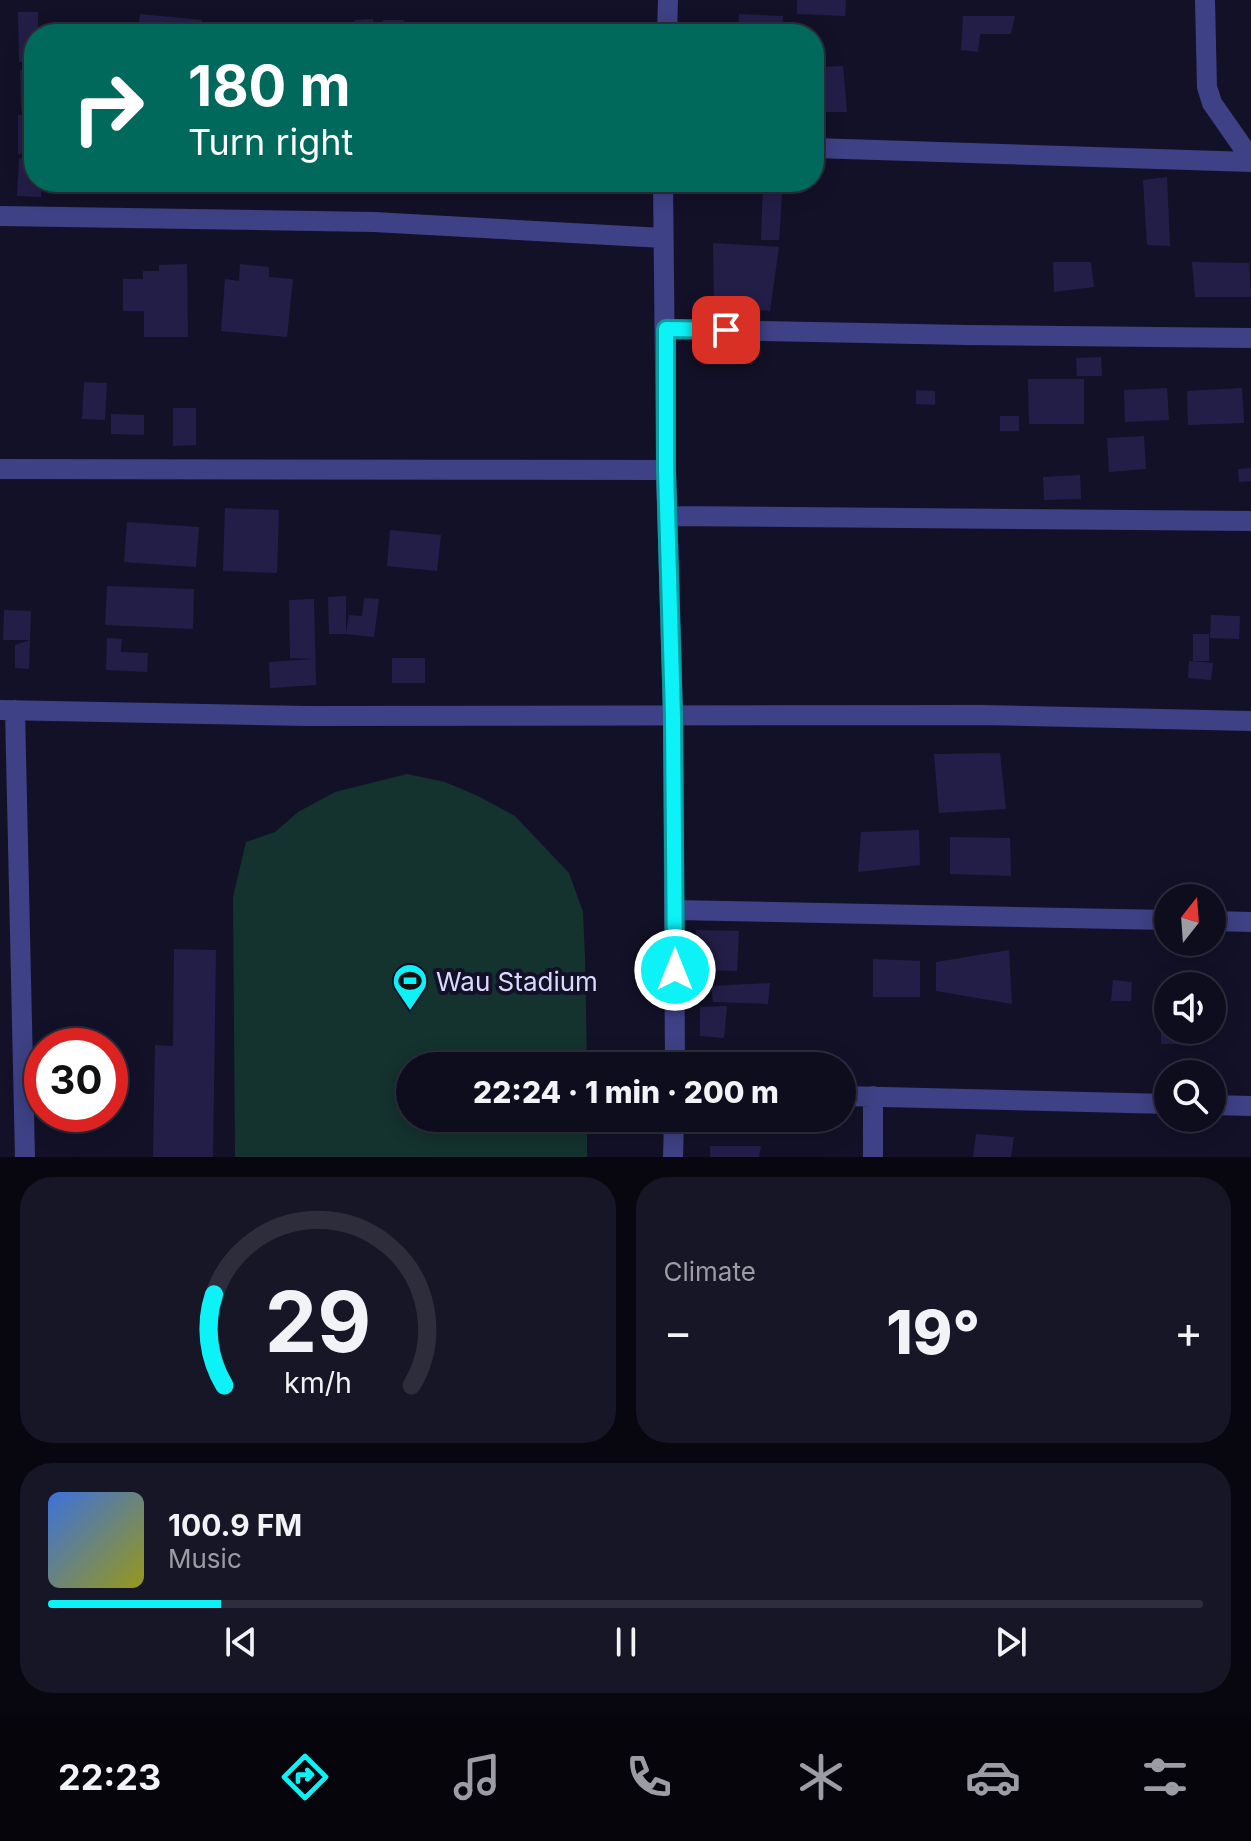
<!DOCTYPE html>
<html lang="en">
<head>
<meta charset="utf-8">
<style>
	:root { --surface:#0e0d1e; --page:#171627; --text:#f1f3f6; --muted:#9b9ca4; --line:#2e2d3c; --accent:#0df2f6 }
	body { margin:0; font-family:Inter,sans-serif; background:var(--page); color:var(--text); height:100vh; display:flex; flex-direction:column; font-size:30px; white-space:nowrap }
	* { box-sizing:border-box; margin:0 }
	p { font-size:26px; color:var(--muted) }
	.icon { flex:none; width:44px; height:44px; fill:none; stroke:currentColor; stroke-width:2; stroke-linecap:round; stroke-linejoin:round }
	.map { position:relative; height:1157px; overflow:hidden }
	.sheet { display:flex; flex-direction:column; gap:20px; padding:20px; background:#080710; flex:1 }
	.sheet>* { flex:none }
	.guide { position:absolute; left:24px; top:24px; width:800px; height:168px; border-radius:32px; box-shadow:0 4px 20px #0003,0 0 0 2px var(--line); background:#00695c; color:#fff; overflow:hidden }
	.needle { width:52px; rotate:17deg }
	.tools { position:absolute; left:1154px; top:884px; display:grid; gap:16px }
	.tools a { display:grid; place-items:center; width:72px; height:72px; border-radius:50%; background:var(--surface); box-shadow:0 4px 20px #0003,0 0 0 2px var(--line); font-size:40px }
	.speed { position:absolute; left:24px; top:1028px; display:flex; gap:16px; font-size:40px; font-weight:700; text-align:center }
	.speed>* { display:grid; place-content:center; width:104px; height:104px; border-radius:50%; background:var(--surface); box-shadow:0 4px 20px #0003,0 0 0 2px var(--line); line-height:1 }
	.speed .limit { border:12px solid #d22; background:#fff; color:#111 }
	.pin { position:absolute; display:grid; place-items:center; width:68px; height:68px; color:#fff; margin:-34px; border-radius:16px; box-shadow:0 4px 12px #0006 }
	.me { position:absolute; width:88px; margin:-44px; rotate:0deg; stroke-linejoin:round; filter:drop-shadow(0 0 6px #0008) }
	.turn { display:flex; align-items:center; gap:28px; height:168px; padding:0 32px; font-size:36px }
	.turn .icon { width:104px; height:104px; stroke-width:2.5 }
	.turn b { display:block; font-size:56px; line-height:68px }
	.big { font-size:60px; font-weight:800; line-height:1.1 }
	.sheet .tile { flex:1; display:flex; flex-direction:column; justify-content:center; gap:12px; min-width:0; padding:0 28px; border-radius:32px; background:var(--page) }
	.sheet .dial { align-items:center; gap:0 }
	.dial svg { height:208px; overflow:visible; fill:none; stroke:var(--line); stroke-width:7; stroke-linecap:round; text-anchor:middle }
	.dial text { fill:var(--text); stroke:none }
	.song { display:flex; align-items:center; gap:24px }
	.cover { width:96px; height:96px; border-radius:12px; background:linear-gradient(135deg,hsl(220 70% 55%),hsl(60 70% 35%)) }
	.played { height:8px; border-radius:4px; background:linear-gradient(90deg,var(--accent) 15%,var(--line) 15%) }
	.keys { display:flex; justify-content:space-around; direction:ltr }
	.heat { display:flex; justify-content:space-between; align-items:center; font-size:44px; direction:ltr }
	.sheet .tiles { flex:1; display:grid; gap:20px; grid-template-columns:1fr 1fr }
	.tile:last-child { grid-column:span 2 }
	.trip { position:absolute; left:396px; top:1052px; width:460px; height:80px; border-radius:40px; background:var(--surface); box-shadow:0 4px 20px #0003,0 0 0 2px var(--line); font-weight:800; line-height:80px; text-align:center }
	.dock { display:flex; height:128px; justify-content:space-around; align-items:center; background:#06050c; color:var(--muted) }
	.dock .icon { width:56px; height:56px }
	.dock .current { color:var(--accent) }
	.dock b { font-size:36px; color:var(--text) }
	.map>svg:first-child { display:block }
	.green { fill:#14322e }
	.building { fill:#231e48 }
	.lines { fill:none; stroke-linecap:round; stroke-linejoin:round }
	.street { stroke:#3e4185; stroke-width:20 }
	.route-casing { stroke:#089da0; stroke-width:20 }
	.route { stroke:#0df2f6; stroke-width:14 }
	.labels { text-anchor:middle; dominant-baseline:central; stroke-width:8; stroke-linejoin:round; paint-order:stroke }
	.poi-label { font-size:26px; fill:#dad9fe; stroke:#131128; text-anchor:start }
</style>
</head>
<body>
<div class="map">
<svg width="1251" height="1157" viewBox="0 0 1251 1157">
	<rect width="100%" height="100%" fill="#131128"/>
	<path class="green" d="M407,774L445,782L478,796L515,816L569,873L583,912L585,957L587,1066H410V1118H587V1157H235L233,897L246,842L275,832L298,812L335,792Z"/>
	<path class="building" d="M797,0H846L845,16L797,14Z
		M18,12H38V34H34V62H19Z
		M140,14L202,20L201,34H138Z
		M739,14L783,16L782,34H738Z
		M963,16H1015L1011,34H980L978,52L961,50Z
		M373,19L374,34H356L355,20Z
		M383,20H404V34H383Z
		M843,66L847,112H814V67Z
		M20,70H34V111H21Z
		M18,115H34V155L18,154Z
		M19,158L34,159V182H42L41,197L17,196Z
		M1167,177L1170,246L1147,245L1143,180Z
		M763,182H783L779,240H761Z
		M713,243L779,247L770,311L714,306Z
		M1053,262H1091L1094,287L1054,292Z
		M1192,262L1249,263L1251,297H1195Z
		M187,264L188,337H144V311H123V279H143V271H159V265Z
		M240,264L269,267V277L293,279L287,337L221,331L225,279L239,281Z
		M1101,357L1102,376H1077L1076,358Z
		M1028,379H1084V424H1029Z
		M84,382L107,383L105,420L82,419Z
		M1167,388L1169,420L1125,422L1124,390Z
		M1242,388L1244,423L1188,425L1187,391Z
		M916,390L935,391V405L916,404Z
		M173,408H196V445L173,446Z
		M111,414L144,415V435L111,434Z
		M1000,416H1019V431H1000Z
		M1144,436L1146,469L1109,472L1107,438Z
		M1251,468V481L1239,482L1238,469Z
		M1080,475L1081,499L1044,500L1043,477Z
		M225,508L279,510L277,573L223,571Z
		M127,522L199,527L196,567L124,562Z
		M390,530L441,535L437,571L387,566Z
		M107,586L194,589L193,629L105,625Z
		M346,596V634H329L328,597Z
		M364,598L379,599L374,637L346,634L349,615L362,616Z
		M314,599L316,685L270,688L269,662L314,659L290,658L289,600Z
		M4,610L31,611L30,640H3Z
		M1211,615L1240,616L1239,639L1210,638Z
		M1193,634H1209V661H1193Z
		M107,638L122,639L121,652L148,653L147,672L106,670Z
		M30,640L29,669L15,668V645Z
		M392,658H425V683H392Z
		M1189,661L1213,663L1211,680L1188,678Z
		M1000,753L1006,809L939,813L934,754Z
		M919,830L920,865L858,872L861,832Z
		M950,837L1010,838L1011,876L950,874Z
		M696,930L739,931L737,971L696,970Z
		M174,949L216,950L213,1157H153L155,1045L173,1046Z
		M1009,950L1012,1004L936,991V962Z
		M873,959L920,961V997H873Z
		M1113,980L1132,982L1131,1001H1111Z
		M770,983L768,1004L713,1002L711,986Z
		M727,1006L724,1038L700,1036V1007Z
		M1161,1017H1168V1030H1179V1044H1161Z
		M976,1134L1014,1137L1011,1157H973Z
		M710,1146H761L759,1157H710Z"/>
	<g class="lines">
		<path class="street" d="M1205,0L1207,87L1212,103L1251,159
			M667,34L668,0
			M814,148L1251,162
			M663,182L666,470L673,716L675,1066
			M0,216L374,222L663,238
			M666,329L967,335L1251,338
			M0,469L666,470
			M667,516L1251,521
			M0,710L308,716L982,715L1251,721
			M15,710L25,1157
			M675,910L1168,920
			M1212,921L1251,922
			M842,1096L1168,1104
			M1212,1105L1251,1106
			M673,1157L674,1118
			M873,1157V1096"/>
	</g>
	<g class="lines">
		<defs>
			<path id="route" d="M675,970L673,716L666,470V329L726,330"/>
		</defs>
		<use href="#route" class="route-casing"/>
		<use href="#route" class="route"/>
	</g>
	<defs>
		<symbol id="stadium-pin" viewBox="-11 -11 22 30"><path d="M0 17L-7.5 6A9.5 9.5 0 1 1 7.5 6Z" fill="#0df2f6" stroke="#131128"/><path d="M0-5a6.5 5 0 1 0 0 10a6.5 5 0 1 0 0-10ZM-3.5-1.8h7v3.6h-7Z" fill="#111"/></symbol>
	</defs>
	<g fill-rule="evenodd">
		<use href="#stadium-pin" x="390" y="961" width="40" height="54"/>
	</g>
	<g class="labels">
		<g class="poi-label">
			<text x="436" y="981">Wau Stadium</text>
		</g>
	</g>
</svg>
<div class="tools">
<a><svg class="needle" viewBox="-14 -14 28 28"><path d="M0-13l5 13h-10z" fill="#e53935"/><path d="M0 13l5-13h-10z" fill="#9b9ca4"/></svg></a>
<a><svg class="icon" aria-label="sound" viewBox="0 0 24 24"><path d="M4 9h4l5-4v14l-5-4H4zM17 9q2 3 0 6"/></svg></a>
<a><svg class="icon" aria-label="search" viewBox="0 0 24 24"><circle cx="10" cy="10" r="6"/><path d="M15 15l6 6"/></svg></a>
</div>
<div class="speed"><div class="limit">30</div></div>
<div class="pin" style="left:726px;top:330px;background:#d93025"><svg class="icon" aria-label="arrive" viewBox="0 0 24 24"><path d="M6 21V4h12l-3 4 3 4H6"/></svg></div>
<svg class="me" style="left:675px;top:970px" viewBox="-20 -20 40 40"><circle r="17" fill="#0df2f6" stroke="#fff" stroke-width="3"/><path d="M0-11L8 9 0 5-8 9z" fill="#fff"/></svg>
<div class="trip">22:24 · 1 min · 200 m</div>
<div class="guide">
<div class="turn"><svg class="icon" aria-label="right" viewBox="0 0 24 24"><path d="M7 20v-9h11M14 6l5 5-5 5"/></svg><div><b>180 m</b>Turn right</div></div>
</div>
</div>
<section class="sheet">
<div class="tiles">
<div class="tile dial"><svg viewBox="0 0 100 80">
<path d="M14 69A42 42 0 1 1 86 69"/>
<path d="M14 69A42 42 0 0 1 10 34" stroke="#0df2f6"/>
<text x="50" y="56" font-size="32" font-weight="700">29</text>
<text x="50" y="72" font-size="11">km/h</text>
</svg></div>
<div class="tile"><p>Climate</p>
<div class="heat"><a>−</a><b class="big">19°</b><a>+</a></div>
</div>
<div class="tile">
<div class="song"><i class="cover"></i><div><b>100.9 FM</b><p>Music</p></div></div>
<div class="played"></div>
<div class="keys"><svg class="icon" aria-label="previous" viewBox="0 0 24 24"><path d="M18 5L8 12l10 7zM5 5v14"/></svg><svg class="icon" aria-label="pause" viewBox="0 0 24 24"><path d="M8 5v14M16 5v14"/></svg><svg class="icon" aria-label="next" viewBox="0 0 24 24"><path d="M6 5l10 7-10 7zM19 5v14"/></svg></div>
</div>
</div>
</section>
<nav class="dock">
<b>22:23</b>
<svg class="icon current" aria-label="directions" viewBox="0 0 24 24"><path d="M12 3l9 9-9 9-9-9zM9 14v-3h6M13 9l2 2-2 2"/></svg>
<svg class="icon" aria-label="music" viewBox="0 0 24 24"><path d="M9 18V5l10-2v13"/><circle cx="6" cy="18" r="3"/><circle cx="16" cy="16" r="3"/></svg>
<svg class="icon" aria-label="phone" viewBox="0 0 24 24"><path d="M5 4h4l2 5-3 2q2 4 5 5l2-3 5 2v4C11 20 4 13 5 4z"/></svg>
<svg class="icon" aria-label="climate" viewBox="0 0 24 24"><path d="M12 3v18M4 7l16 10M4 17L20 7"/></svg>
<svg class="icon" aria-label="car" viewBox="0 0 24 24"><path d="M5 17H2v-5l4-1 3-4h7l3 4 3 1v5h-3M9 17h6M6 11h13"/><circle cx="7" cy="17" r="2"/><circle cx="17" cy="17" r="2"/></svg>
<svg class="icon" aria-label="filters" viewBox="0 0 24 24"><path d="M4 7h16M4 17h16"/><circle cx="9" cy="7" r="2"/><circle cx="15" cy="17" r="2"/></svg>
</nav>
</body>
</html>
